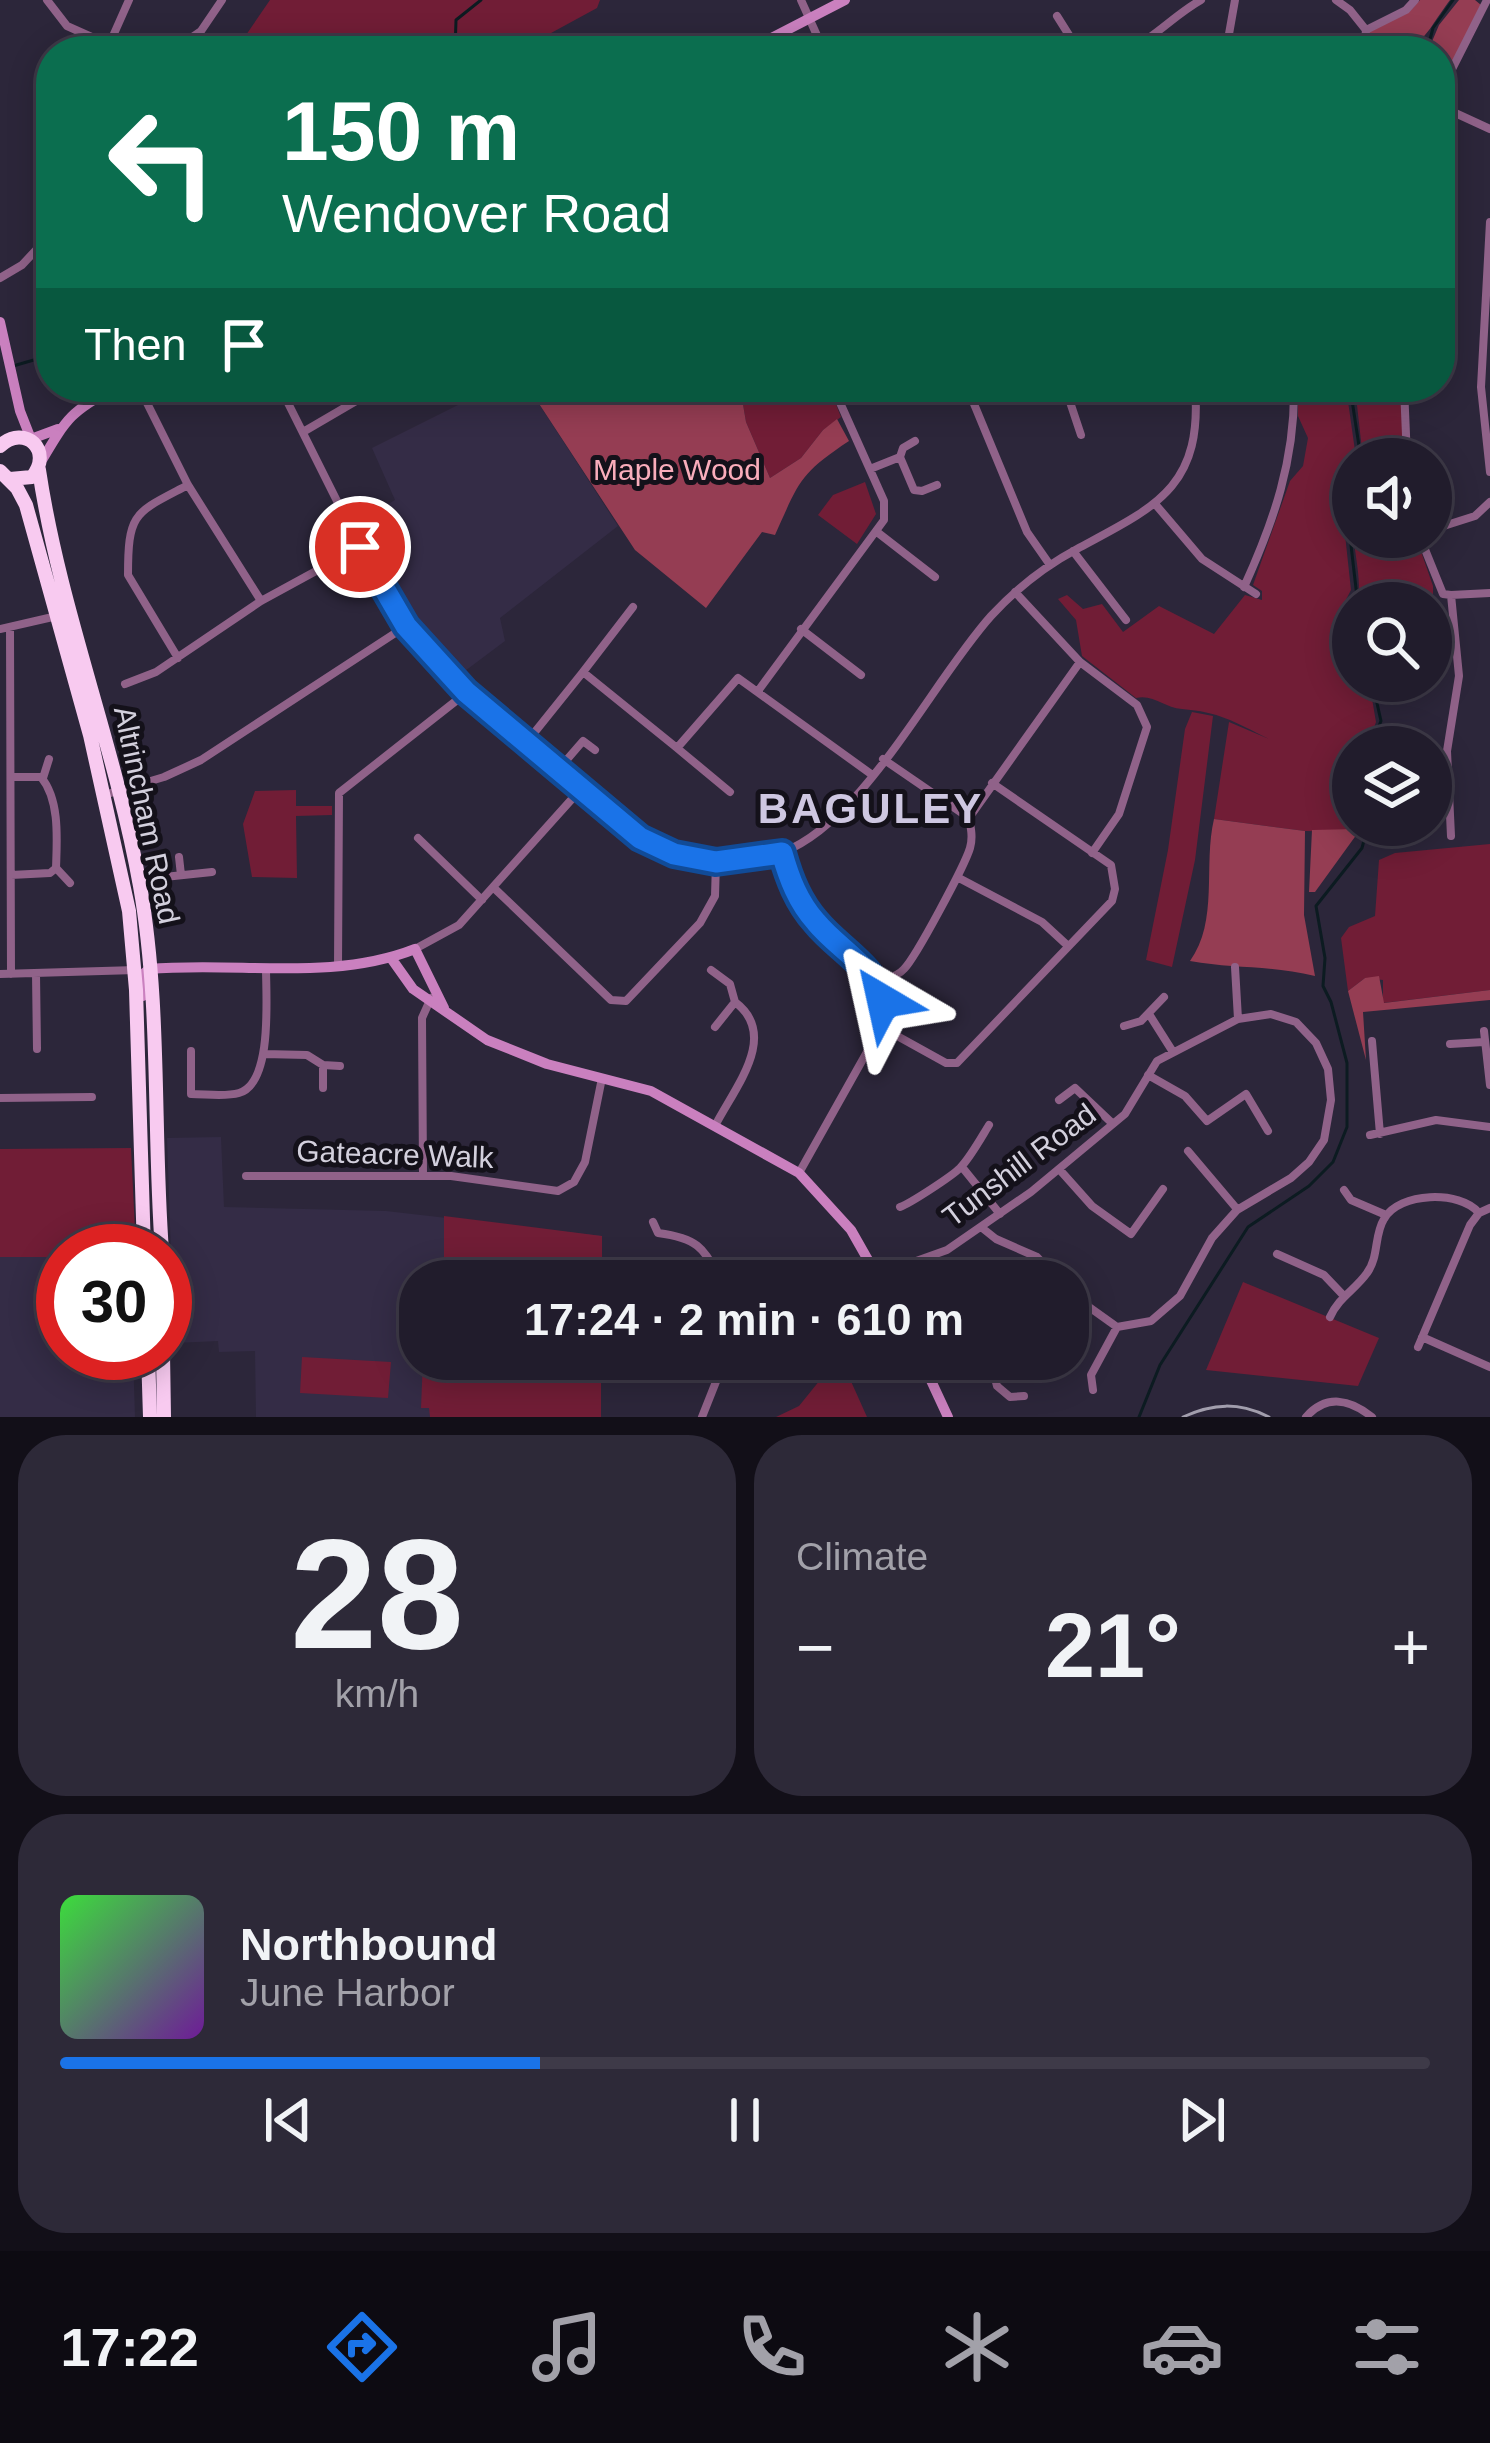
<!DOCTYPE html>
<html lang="en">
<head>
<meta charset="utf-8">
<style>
	:root { --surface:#211c2c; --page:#2d2938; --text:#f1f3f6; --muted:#a2a1a9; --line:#3e3a48; --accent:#1a73e8 }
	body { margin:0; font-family:Helvetica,sans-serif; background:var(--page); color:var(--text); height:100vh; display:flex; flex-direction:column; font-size:45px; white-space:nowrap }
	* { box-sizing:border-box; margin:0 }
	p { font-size:39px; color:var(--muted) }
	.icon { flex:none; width:66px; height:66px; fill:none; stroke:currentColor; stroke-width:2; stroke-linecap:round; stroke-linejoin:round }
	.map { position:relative; height:1417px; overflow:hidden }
	.details { display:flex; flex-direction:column; gap:18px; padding:18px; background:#120f18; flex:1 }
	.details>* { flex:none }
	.guide { position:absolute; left:36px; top:36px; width:1419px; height:366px; border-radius:48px; box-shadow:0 6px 30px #0003,0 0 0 3px var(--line); background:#0b6e4f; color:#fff; overflow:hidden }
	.tools { position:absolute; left:1332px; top:438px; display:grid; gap:24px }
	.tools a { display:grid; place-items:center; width:120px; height:120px; border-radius:50%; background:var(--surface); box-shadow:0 6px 30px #0003,0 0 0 3px var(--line); font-size:60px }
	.speed { position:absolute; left:36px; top:1224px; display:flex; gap:24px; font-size:60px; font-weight:700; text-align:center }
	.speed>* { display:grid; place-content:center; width:156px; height:156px; border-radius:50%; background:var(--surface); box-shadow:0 6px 30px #0003,0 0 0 3px var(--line); line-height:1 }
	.speed .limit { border:18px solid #d22; background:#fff; color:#111 }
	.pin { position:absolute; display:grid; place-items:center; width:102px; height:102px; color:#fff; margin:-51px; border:6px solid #fff; border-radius:50%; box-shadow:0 3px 12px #0007 }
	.me { position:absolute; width:132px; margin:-66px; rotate:324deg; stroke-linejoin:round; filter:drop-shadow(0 0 9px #0008) }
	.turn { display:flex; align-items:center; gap:42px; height:252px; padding:0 48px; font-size:54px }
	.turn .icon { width:156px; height:156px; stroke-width:2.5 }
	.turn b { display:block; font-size:84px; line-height:102px }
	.then { display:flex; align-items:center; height:114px; padding:0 48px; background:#0003; gap:24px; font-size:45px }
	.big { font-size:90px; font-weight:600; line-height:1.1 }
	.details .tile { flex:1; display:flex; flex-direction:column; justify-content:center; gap:18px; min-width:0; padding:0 42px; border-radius:48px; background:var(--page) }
	.details .dial { align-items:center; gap:0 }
	.dial b { font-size:156px; line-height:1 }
	.song { display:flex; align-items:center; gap:36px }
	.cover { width:144px; height:144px; border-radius:18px; background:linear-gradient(135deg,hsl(120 70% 55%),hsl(280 70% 35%)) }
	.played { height:12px; border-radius:6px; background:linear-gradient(90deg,var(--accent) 35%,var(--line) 35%) }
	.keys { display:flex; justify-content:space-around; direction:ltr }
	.heat { display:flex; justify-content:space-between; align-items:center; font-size:66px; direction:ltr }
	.details .tiles { flex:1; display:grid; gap:18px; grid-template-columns:1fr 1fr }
	.tile:last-child { grid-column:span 2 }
	.trip { position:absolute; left:399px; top:1260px; width:690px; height:120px; border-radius:48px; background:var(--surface); box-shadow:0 6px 30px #0003,0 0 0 3px var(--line); font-weight:600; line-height:120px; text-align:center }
	.tab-bar { display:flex; height:192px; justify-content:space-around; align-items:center; background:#0d0b12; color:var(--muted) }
	.tab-bar .icon { width:84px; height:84px }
	.tab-bar .active { color:var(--accent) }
	.tab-bar b { font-size:54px; color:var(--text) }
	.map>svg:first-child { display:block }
	.built { fill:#342c46 }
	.green { fill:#711d36 }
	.forest { fill:#953d53 }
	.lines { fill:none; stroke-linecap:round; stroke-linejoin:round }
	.stream { stroke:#0c1b21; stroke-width:3 }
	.street { stroke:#906289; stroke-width:8 }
	.secondary { stroke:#ca80bf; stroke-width:10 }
	.highway { stroke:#f8caf0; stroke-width:14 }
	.tram { stroke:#a29ead; stroke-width:3 }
	.route-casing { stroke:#114b97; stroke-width:30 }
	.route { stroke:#1a73e8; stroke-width:21 }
	.labels { text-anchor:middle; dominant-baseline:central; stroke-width:10; stroke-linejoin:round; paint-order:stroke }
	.park-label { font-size:30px; fill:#f9adbb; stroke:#14111a }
	.street-label { font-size:30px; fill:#d3d0dd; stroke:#14111a }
	.district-label { font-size:42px; font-weight:bold; letter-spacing:3px; fill:#cec7e1; stroke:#14111a }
</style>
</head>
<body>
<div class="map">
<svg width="1490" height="1417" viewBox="0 0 1490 1417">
	<rect width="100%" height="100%" fill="#2c263a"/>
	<path class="built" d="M494,387H528L618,526L500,618L505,641L457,677L384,574L358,522L395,500L372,448Z
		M221,1137L224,1207L386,1211L602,1236V1281H420V1359H601V1417H256L255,1351L219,1352L218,1341L174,1343L167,1138Z
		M0,1257H63V1353H133L135,1417H0Z"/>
	<path class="green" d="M270,0H600L597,8L518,51H235Z
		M740,387H829L841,417L823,430L801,458L770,478L746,422Z
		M1298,387H1346L1356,458L1353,459L1350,502L1343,516L1351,590L1337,617L1353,655V681H1369L1376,722L1367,747H1353V825H1364L1365,831L1357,832L1305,831L1214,819L1229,722L1269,739C1233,721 1219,712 1182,709C1164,708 1154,694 1136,698L1082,656L1076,620L1058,599L1067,595L1083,609L1102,604L1123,632L1159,606L1214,634L1245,595L1262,600V591L1253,585L1290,481L1303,466L1308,438L1298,416Z
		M1355,387H1401L1404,459H1363Z
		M865,482L876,514L857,544L818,515L833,495Z
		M1353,526V537H1416L1433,586V604L1357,603C1363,580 1353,551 1353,526Z
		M1192,712L1213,716L1195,860L1172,967L1146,960L1168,850L1185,729Z
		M296,790V806H332V815L296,816L297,878L252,877L243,824L255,791Z
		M1490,844V990L1383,1003V980L1365,978L1348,991L1341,938L1349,927L1375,916L1379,860L1395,853Z
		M131,1148L136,1251H63V1257H0V1149Z
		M444,1216L602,1236V1281H444Z
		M1243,1282L1379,1338L1358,1386L1206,1370Z
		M302,1357L391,1362L388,1398L300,1393Z
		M423,1359H601V1417H430L429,1408H421Z
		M837,1359H841L867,1417H776L799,1406Z"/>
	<path class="forest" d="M1420,0H1450C1419,42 1425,51 1368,51L1369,31L1410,11Z
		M1459,0H1475L1481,5L1451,64H1440V51H1428L1439,25Z
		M528,387H557L558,394L649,387H740L746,422L770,478L801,458L823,430L837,419L849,441C799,474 799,482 775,535L762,532L706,608L635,550Z
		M1214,819L1305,831L1304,915L1315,976C1271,965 1234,969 1190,961C1219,921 1203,865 1214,819Z
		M1356,829L1357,834L1315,892H1309L1312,830Z
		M1379,976L1384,1003L1490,990V1000L1363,1012L1366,1060L1348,991L1365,978Z"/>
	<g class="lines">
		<path class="stream" d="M455,51L456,20L481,0
			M1427,51L1433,28L1453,0
			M13,366L51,355
			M1350,387L1361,459
			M1353,517L1349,528L1357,597L1341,624L1353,648
			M1370,747L1381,721L1372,681
			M1139,1417L1160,1365L1248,1227L1309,1186L1333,1162L1347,1127V1063L1331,1002L1323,986L1325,958L1316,906L1362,848L1368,825"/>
		<path class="street" d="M47,0L67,26L123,51
			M801,0L824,51
			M1336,0L1350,10L1366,30L1364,51
			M1057,16L1079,51
			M1366,30L1406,10L1415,0
			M109,45L129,0
			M172,51L201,31L222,0
			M1126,51C1154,39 1174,15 1201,0
			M1226,51L1235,0
			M1440,93L1487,0
			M48,103H42L44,178L51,201
			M1440,106L1490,129
			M1490,222L1481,387L1490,472
			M0,278L22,265L51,234
			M139,387L188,485L261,601
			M280,387L360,547L406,626L466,693L640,838C665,854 696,863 727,861C745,860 763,860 781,853C864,822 931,683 991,616C1016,589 1045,566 1077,549C1155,507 1203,488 1195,387
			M967,387L1027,532L1050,565
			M1065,387L1081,435
			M1404,387L1407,459
			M303,432L380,387
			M900,457L914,490L922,491L937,485
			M870,469L900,457L903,448L915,441
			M1156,505L1202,559L1256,594
			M1431,530L1475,516L1490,502
			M877,532L935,577
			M1420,537L1443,594L1451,595
			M1073,551L1126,620
			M1244,587C1274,521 1295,460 1294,387
			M1015,592L1080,662L1137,705L1147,727L1119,814L1092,853
			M1451,595L1459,676L1447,751L1451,836
			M1451,595L1490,593
			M0,629L57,616
			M10,629L11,974
			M801,629L861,675
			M178,658L128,575C128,511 135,513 188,485
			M583,672L633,607
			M125,684L156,672L261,601L360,547
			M758,691L884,520V501L833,387
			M526,743L583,672L677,748L738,678L871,774
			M677,748L730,792
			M557,771L583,741L595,750
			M11,777H41C60,800 57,839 56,868L50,873L11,875
			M43,778L49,759
			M104,795L164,777L201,760L406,626
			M969,818L1080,662
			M418,838L482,900
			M782,853C789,877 798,901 815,921C850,963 886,964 881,1027L799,1173
			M179,857L181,875
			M56,868L70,883
			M957,877L1042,922L1067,945
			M136,880L212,872
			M494,888L611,1000L626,1001L700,923L715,896L716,862
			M415,949L459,925L580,790
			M338,966L339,793L466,693
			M1235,967L1238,1019
			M711,970L730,984L735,1002L715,1027
			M0,974L136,970
			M36,974L37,1049
			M878,983C887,979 898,976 904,969C916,957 965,865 970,848C973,838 971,828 969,818L883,759
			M1149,1014L1173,1052
			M1124,1026L1141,1021L1164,997
			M881,1027L946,1063H957L1112,901L1115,889L1111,865L992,783
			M1484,1031L1490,1085
			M1372,1041L1380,1134
			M1450,1044L1484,1042
			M191,1051V1094C206,1094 225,1097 239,1093C273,1083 266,997 266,968
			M264,1054L307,1055L323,1065L340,1066
			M1148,1075L1185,1096L1207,1121L1246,1094L1268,1131
			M323,1088V1065
			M0,1098L92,1097
			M1059,1100L1075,1088L1113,1124
			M716,1124C736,1086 779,1035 735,1002
			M1370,1135L1436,1120L1490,1127
			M1188,1151L1237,1209
			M962,1167L1000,1214
			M1059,1169L1092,1206L1131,1234L1163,1189
			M423,1175L422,1018L431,998
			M246,1176H451L558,1191L574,1182L585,1162L602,1078
			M1344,1190L1351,1200L1386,1215
			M900,1207C911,1203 952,1176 960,1168C970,1158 981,1138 989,1125
			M653,1222L658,1233C695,1238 705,1246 720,1281
			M981,1227L996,1239L1037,1257L1059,1281
			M1277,1254L1324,1275L1343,1295
			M1024,1271L1037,1257
			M877,1275L947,1250L1031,1192L1125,1114L1157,1061L1238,1019L1271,1014L1296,1022L1316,1043L1328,1069L1331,1100L1324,1140L1309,1162L1291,1178L1237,1210L1212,1238L1180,1296L1151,1321L1117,1327L1068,1292
			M1330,1317C1339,1297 1355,1290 1367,1273C1379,1257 1374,1235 1384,1219C1399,1192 1460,1190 1479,1213
			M1422,1337L1490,1367
			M1418,1347L1470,1225L1479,1213L1490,1208
			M990,1359L997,1386L1010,1397L1024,1396
			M924,1366L947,1359
			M1093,1390L1091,1375L1117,1327
			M702,1417L725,1359
			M1306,1417C1326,1394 1350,1399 1372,1417"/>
		<path class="secondary" d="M746,51L845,0
			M0,322L20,411L31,439L58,429
			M42,460C67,418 71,411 116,387
			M391,958L413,989L487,1040L547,1064L651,1091L799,1173L851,1230L880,1281
			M143,996L142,975L149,969C237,961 331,982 415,949L444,1008
			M921,1359L948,1417"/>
		<path class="highway" d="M0,446C25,423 54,451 32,477L10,479
			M39,470C60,611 115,745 140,886C161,1004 153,1131 162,1251
			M0,471L17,488L26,505L90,735L129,911L136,990L144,1251
			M148,1353L150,1417
			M163,1353L164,1417"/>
		<path class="tram" d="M1183,1417C1213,1403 1239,1402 1269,1417"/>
	</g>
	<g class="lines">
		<defs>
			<path id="route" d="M360,547L406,626L466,692L640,838L674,854L716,862L782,853C789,878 798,902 816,922C838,949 874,966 883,1001"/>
		</defs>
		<use href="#route" class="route-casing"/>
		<use href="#route" class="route"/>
	</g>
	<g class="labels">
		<g class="park-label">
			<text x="677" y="469">Maple Wood</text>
		</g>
		<g class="street-label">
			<text transform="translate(147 815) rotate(78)">Altrincham Road</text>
			<text transform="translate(395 1154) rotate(2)">Gateacre Walk</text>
			<text transform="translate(1019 1165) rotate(-37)">Tunshill Road</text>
		</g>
		<g class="district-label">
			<text x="871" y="808">BAGULEY</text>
		</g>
	</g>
</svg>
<div class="tools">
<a><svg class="icon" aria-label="sound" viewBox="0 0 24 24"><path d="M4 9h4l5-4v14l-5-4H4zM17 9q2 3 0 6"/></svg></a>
<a><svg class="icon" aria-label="search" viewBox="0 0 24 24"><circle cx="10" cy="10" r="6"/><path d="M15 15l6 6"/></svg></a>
<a><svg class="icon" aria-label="layers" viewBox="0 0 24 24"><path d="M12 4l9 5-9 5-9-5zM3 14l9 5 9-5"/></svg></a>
</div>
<div class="speed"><div class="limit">30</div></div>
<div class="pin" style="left:360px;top:547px;background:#d93025"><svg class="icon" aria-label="arrive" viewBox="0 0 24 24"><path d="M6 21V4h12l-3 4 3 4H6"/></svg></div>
<svg class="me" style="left:883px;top:1001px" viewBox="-20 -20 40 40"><path d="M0-17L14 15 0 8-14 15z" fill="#1a73e8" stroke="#fff" stroke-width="4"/></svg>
<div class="trip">17:24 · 2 min · 610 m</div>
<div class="guide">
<div class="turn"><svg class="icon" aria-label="left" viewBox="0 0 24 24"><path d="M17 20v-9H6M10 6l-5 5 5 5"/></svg><div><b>150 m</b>Wendover Road</div></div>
<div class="then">Then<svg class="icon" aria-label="arrive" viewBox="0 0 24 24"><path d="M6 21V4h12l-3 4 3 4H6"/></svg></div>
</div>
</div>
<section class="details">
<div class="tiles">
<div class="tile dial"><b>28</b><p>km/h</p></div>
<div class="tile"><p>Climate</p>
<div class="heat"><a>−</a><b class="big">21°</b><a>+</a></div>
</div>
<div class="tile">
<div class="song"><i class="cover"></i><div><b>Northbound</b><p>June Harbor</p></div></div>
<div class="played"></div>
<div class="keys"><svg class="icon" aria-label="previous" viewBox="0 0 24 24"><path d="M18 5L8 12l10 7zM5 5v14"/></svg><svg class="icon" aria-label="pause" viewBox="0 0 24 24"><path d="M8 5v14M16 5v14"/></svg><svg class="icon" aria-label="next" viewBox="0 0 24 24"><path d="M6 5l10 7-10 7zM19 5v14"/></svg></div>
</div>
</div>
</section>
<nav class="tab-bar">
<b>17:22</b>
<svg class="icon active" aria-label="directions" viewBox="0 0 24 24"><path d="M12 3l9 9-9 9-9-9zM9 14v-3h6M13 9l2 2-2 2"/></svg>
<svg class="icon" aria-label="music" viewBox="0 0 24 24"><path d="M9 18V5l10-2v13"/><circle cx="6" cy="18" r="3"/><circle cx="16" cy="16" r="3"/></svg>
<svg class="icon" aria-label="phone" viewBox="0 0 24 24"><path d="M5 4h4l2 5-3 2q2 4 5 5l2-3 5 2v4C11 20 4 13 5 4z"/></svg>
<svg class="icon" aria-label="climate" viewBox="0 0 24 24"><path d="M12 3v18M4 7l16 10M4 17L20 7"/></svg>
<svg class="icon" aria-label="car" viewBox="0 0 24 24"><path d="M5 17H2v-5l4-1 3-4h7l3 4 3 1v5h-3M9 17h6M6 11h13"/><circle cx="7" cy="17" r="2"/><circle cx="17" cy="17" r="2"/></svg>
<svg class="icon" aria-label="filters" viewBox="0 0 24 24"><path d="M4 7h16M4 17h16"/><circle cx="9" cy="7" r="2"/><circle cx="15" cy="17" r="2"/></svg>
</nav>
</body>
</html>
